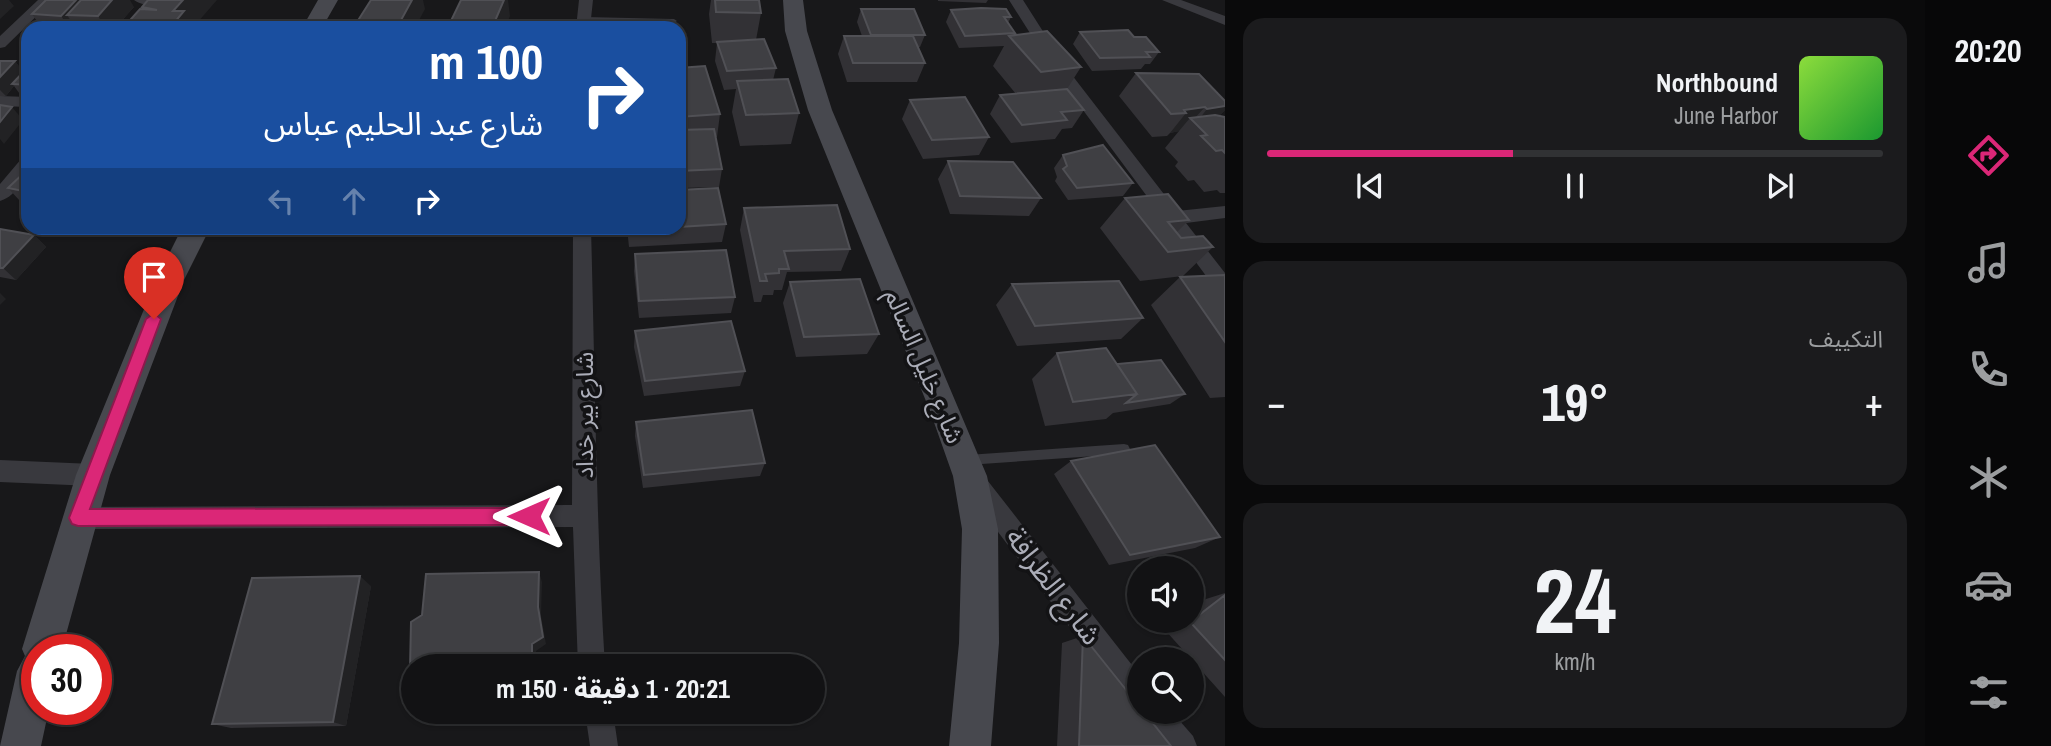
<!DOCTYPE html>
<html lang="ar">
<head>
<meta charset="utf-8">
<style>
	:root { --surface:#121214; --page:#1b1b1d; --text:#f1f3f6; --muted:#9c9ea0; --line:#313234; --accent:#db2777 }
	body { margin:0; font-family:"Archivo Narrow","Noto Sans Arabic",sans-serif; background:var(--page); color:var(--text); direction:rtl; height:100vh; display:flex; flex-direction:column; font-size:26px; white-space:nowrap }
	* { box-sizing:border-box; margin:0 }
	p { font-size:23px; color:var(--muted) }
	.icon { flex:none; width:38px; height:38px; fill:none; stroke:currentColor; stroke-width:2; stroke-linecap:round; stroke-linejoin:round }
	.map { position:relative; flex:1; overflow:hidden; direction:ltr }
	.sheet { display:flex; flex-direction:column; gap:18px; padding:18px; background:#0a0a0b; width:700px }
	.sheet>* { flex:none }
	.banner { position:absolute; left:21px; top:21px; width:665px; height:214px; border-radius:21px; box-shadow:0 2px 5px #0004,0 0 0 2px var(--line); direction:rtl; background:#1a4fa0; color:#fff; overflow:hidden }
	.tools { position:absolute; left:1127px; top:556px; display:grid; gap:14px }
	.tools a { display:grid; place-items:center; width:77px; height:77px; border-radius:50%; background:var(--surface); box-shadow:0 2px 5px #0004,0 0 0 2px var(--line); font-size:35px }
	.speed { position:absolute; left:21px; top:634px; display:flex; gap:14px; font-size:35px; font-weight:700; text-align:center }
	.speed>* { display:grid; place-content:center; width:91px; height:91px; border-radius:50%; background:var(--surface); box-shadow:0 2px 5px #0004,0 0 0 2px var(--line); line-height:1 }
	.speed .limit { border:10px solid #d22; background:#fff; color:#111 }
	.pin { position:absolute; display:grid; place-items:center; width:60px; height:60px; color:#fff; margin:-72px -30px; border-radius:50% 50% 50% 0; rotate:-45deg; box-shadow:0 0 7px #0007 }
	.pin .icon { rotate:45deg }
	.me { position:absolute; width:77px; margin:-38px; rotate:270deg; stroke-linejoin:round; filter:drop-shadow(0 0 5px #0008) }
	.turn { display:flex; align-items:center; gap:24px; height:147px; padding:0 28px; font-size:32px }
	.turn .icon { width:91px; height:91px; stroke-width:2.5 }
	.turn b { display:block; font-size:49px; line-height:60px }
	.lanes { display:flex; align-items:center; height:66px; padding:0 28px; background:#0003; justify-content:center; gap:35px; direction:ltr }
	.lanes .off { opacity:.35 }
	.big { font-size:52px; font-weight:700; line-height:1.1 }
	.sheet .tile { flex:1; display:flex; flex-direction:column; justify-content:center; gap:10px; min-width:0; padding:0 24px; border-radius:21px; background:var(--page) }
	.sheet .dial { align-items:center; gap:0 }
	.dial b { font-size:91px; line-height:1 }
	.song { display:flex; align-items:center; gap:21px }
	.cover { width:84px; height:84px; border-radius:10px; background:linear-gradient(135deg,hsl(90 70% 55%),hsl(130 70% 35%)) }
	.played { height:7px; border-radius:4px; background:linear-gradient(90deg,var(--accent) 40%,var(--line) 40%) }
	.keys { display:flex; justify-content:space-around; direction:ltr }
	.heat { display:flex; justify-content:space-between; align-items:center; font-size:38px; direction:ltr }
	.trip { position:absolute; left:401px; top:654px; width:424px; height:70px; border-radius:35px; background:var(--surface); box-shadow:0 2px 5px #0004,0 0 0 2px var(--line); font-weight:700; line-height:70px; text-align:center; direction:rtl }
	main { display:flex; flex:1; min-height:0 }
	.dock { display:flex; flex-direction:column; width:126px; justify-content:space-around; align-items:center; background:#070708; color:var(--muted) }
	.dock .icon { width:49px; height:49px }
	.dock .on { color:var(--accent) }
	.dock b { font-size:32px; color:var(--text) }
	.map>svg:first-child { display:block }
	.lines { fill:none; stroke-linecap:round; stroke-linejoin:round }
	.lane { fill:#39393e; fill-rule:evenodd }
	.street { fill:#39393e; fill-rule:evenodd }
	.secondary { fill:#47484e; fill-rule:evenodd }
	.wall { fill:#323135 }
	.shaded-wall { fill:#222224 }
	.building { fill:#3f3f43; stroke:#505055; stroke-width:2 }
	.route { fill:#db2777; stroke:#8e194d; stroke-width:2 }
	.labels { text-anchor:middle; dominant-baseline:central; stroke-width:7; stroke-linejoin:round; paint-order:stroke }
	.street-label { font-size:24px; fill:#abadb8; stroke:#131315 }
	.near-street-label { font-size:28px; fill:#abadb8; stroke:#131315 }
</style>
</head>
<body>
<main>
<nav class="dock">
<b>20:20</b>
<svg class="icon on" aria-label="directions" viewBox="0 0 24 24"><path d="M12 3l9 9-9 9-9-9zM9 14v-3h6M13 9l2 2-2 2"/></svg>
<svg class="icon" aria-label="music" viewBox="0 0 24 24"><path d="M9 18V5l10-2v13"/><circle cx="6" cy="18" r="3"/><circle cx="16" cy="16" r="3"/></svg>
<svg class="icon" aria-label="phone" viewBox="0 0 24 24"><path d="M5 4h4l2 5-3 2q2 4 5 5l2-3 5 2v4C11 20 4 13 5 4z"/></svg>
<svg class="icon" aria-label="climate" viewBox="0 0 24 24"><path d="M12 3v18M4 7l16 10M4 17L20 7"/></svg>
<svg class="icon" aria-label="car" viewBox="0 0 24 24"><path d="M5 17H2v-5l4-1 3-4h7l3 4 3 1v5h-3M9 17h6M6 11h13"/><circle cx="7" cy="17" r="2"/><circle cx="17" cy="17" r="2"/></svg>
<svg class="icon" aria-label="filters" viewBox="0 0 24 24"><path d="M4 7h16M4 17h16"/><circle cx="9" cy="7" r="2"/><circle cx="15" cy="17" r="2"/></svg>
</nav>
<section class="sheet">
<div class="tile">
<div class="song"><i class="cover"></i><div><b>Northbound</b><p>June Harbor</p></div></div>
<div class="played"></div>
<div class="keys"><svg class="icon" aria-label="previous" viewBox="0 0 24 24"><path d="M18 5L8 12l10 7zM5 5v14"/></svg><svg class="icon" aria-label="pause" viewBox="0 0 24 24"><path d="M8 5v14M16 5v14"/></svg><svg class="icon" aria-label="next" viewBox="0 0 24 24"><path d="M6 5l10 7-10 7zM19 5v14"/></svg></div>
</div>
<div class="tile"><p>التكييف</p>
<div class="heat"><a>−</a><b class="big">19°</b><a>+</a></div>
</div>
<div class="tile dial"><b>24</b><p>km/h</p></div>
</section>
<div class="map">
<svg width="1225" height="746" viewBox="0 0 1225 746">
	<rect width="100%" height="100%" fill="#18181a"/>
	<g class="lines">
		<path class="lane" d="M584,17L674,19L677,21L674,23L582,20V18Z
			M1124,444L1128,445L1130,449L1128,453L1124,454L967,465L963,464L961,460L963,456L967,455Z"/>
		<path class="street" d="M38,0H53L5,47L0,48V36Z
			M134,0H175L177,2C167,9 144,7 134,0Z
			M579,0H593L590,28H576Z
			M1009,0H1023L1065,66L1177,211L1225,206V218L1186,223L1225,273V294L1218,292L1054,71Z
			M1162,0H1181L1225,16V25Z
			M0,96L28,97V107L0,106Z
			M28,156C28,173 18,196 0,201V184L22,158Z
			M573,228H591C595,374 596,521 605,667H578L573,527L78,529L70,526L66,518L70,510L78,507L572,505Z
			M0,460L93,464L101,467L105,475L101,483L93,486L0,482Z
			M976,473L984,476L1139,674V710L1129,706L968,492L964,484L968,476Z
			M585,712H613L618,746H590Z
			M1139,712H1172L1193,736L1197,746H1164L1143,722Z"/>
		<path class="secondary" d="M318,0H338L322,28H302Z
			M783,0H803L807,31L832,110L987,476L998,529L999,643L991,746H949L959,643L962,529L953,476L930,411L808,110L785,31Z
			M182,228H210L184,280L110,475L62,649H37V709H49L41,746H0L17,671L25,656L22,649L76,475L156,280Z"/>
	</g>
	<path class="wall" d="M711,0H759L761,13L756,40L776,68L773,80L799,113L791,144L740,146L732,112L736,89L724,90L715,61L717,43H712L709,14Z
		M938,0H988L986,3L938,1Z
		M134,7L115,28L41,27L32,14Z
		M861,9L925,35L920,47H918L925,63L917,82H847L838,54L844,36H862L857,22Z
		M951,10L1011,17L1008,23L1015,33L1014,35L1081,67L1067,89L1084,110L1072,128L1062,129L1055,139L1011,143L990,114L1000,95L1016,94L993,66L1004,46L959,48L946,22Z
		M1080,32L1134,37L1159,52L1150,64H1145L1141,69L1092,71L1073,44Z
		M0,61H15L23,72L28,67V97H22L14,86L6,96H0Z
		M679,68L720,114L717,137H716L722,169L719,187L679,188Z
		M1136,73L1225,110L1219,116L1225,117V193H1220L1217,190L1204,192L1194,180L1188,181L1175,166L1178,162L1165,148L1179,131L1170,133L1167,136L1152,137L1119,96Z
		M910,100L989,137L979,155L923,159L902,119Z
		M1063,155L1133,183L1123,196L1068,200L1055,181L1057,177L1054,168Z
		M948,161L1041,198L1029,216L950,214L938,179Z
		M28,169V202L20,201L8,188Z
		M679,190L726,224L722,242L629,247L627,228H679Z
		M1125,198L1189,220L1177,232L1181,238L1213,247L1183,276L1140,281L1100,228Z
		M744,208L850,249L841,271L787,272L782,290H774L773,295H763L761,302H754L740,230Z
		M0,229L34,235L46,247L16,280L0,277Z
		M635,254L735,297L731,313L639,318L634,271Z
		M1225,275V397L1210,398L1151,305L1180,277Z
		M790,282L879,334L867,354L796,357L783,303Z
		M1012,284L1143,318L1121,339L1017,346L996,305Z
		M635,331L745,371L740,386L644,396L634,347Z
		M1057,353L1117,364L1185,394L1170,404L1113,413L1106,419L1045,426L1032,379Z
		M636,422L765,463L760,476L643,488L635,436Z
		M1071,461L1220,537L1195,548L1109,565L1054,474Z
		M371,586L346,726L231,728L212,724Z
		M1225,593V697L1165,630L1176,621H1192V610L1206,599Z
		M1083,636L1171,746H1057L1062,643Z"/>
	<path class="shaded-wall" d="M0,0H9L14,6L0,19Z
		M76,0H82L67,15L73,24L70,28L61,16Z
		M112,0H130L134,7L115,28H105L98,16Z
		M183,0H217L197,23L199,28H170L173,11Z
		M412,0H423L425,9L415,28L400,22Z
		M504,0H508L510,16L505,28H492Z
		M15,61L25,74L12,84L14,86L6,96L0,90V77Z
		M1225,106V110L1208,128L1196,123L1207,109Z
		M12,107L23,120L4,144L0,139V122Z
		M1205,107L1193,120L1190,118L1179,131L1170,133L1186,113L1184,110Z
		M34,235L46,247L16,280L3,268Z
		M0,293L6,299L0,305Z
		M539,572L542,582L541,616L546,644L536,651V667H532V644L538,607Z
		M360,576L371,586L346,726L333,722Z"/>
	<path class="building" d="M46,0H76L61,16L32,14Z
		M81,0H112L98,16L67,15Z
		M148,0H183L173,11H184L170,28H123L140,9L157,10L142,7Z
		M371,0H412L400,22L449,25L461,0H504L492,28H341L345,21L357,22Z
		M715,0H759L761,13L716,12Z
		M981,8L1006,9L1011,17H1004L1015,33L965,36L951,10Z
		M861,9H914L925,35H871Z
		M66,27L90,28H65Z
		M1128,30L1134,37H1146L1159,52H1146L1150,57L1100,58L1080,32Z
		M1047,31L1081,67L1041,72L1009,36Z
		M844,36H913L925,63H853Z
		M764,39L776,68L727,71L717,42Z
		M0,61H15L0,77Z
		M705,66L720,114L679,117V68Z
		M28,67V85L12,84Z
		M1136,73L1199,74L1225,101V106L1207,109L1205,107L1184,110L1186,113L1171,114Z
		M788,79L799,113L746,115L737,81Z
		M1067,89L1084,110L1061,112L1067,120L1022,125L1000,95Z
		M965,97L989,137L932,140L910,100Z
		M0,105L12,107L0,122Z
		M1215,115L1225,117V153L1222,150L1216,151L1201,136L1207,135L1190,118Z
		M714,129L722,169L679,171V130Z
		M1103,145L1133,183L1077,188L1063,169L1067,166L1063,155Z
		M948,161L1013,162L1041,198L960,196Z
		M28,169V192L8,188Z
		M718,188L726,224L679,227V190Z
		M1168,194L1189,220L1168,222L1181,238L1203,236L1213,247L1168,252L1125,198Z
		M837,205L850,249L784,251L789,269H779V273L765,274L767,281H760L744,208Z
		M629,228H661L630,229Z
		M0,229L34,235L3,268H0Z
		M726,250L735,297L639,301L635,254Z
		M1225,275V342L1180,277Z
		M860,279L879,334L804,337L790,282Z
		M1119,281L1143,318L1035,326L1012,284Z
		M731,321L745,371L645,381L635,331Z
		M1106,348L1137,394L1073,402L1057,353Z
		M1161,360L1185,394L1126,403L1137,394L1117,364Z
		M752,410L765,463L644,475L636,422Z
		M1155,445L1220,537L1130,555L1071,461Z
		M539,572L538,607L543,637L532,644V667H413V669H410L411,622L422,615L426,574Z
		M360,576L333,722L212,724L252,578Z
		M1225,595V660L1190,622Z
		M1083,636L1139,706V712H1144L1171,746H1079Z"/>
	<path class="route" d="M154,313L161,319L90,509L529,508L535,510L538,516L535,522L529,525L78,526L72,524L69,518L146,319Z"/>
	<g class="labels">
		<g class="street-label">
			<text transform="translate(925 366) rotate(67)">شارع خليل السالم</text>
			<text transform="translate(584 415) rotate(-90)">شارع بير خداد</text>
		</g>
		<g class="near-street-label">
			<text transform="translate(1054 586) rotate(53)">شارع الظرافة</text>
		</g>
	</g>
</svg>
<div class="tools">
<a><svg class="icon" aria-label="sound" viewBox="0 0 24 24"><path d="M4 9h4l5-4v14l-5-4H4zM17 9q2 3 0 6"/></svg></a>
<a><svg class="icon" aria-label="search" viewBox="0 0 24 24"><circle cx="10" cy="10" r="6"/><path d="M15 15l6 6"/></svg></a>
</div>
<div class="speed"><div class="limit">30</div></div>
<div class="pin" style="left:154px;top:319px;background:#d93025"><svg class="icon" aria-label="arrive" viewBox="0 0 24 24"><path d="M6 21V4h12l-3 4 3 4H6"/></svg></div>
<svg class="me" style="left:529px;top:516px" viewBox="-20 -20 40 40"><path d="M0-17L14 15 0 8-14 15z" fill="#db2777" stroke="#fff" stroke-width="4"/></svg>
<div class="trip">20:21 · 1 دقيقة · 150 m</div>
<div class="banner">
<div class="turn"><svg class="icon" aria-label="right" viewBox="0 0 24 24"><path d="M7 20v-9h11M14 6l5 5-5 5"/></svg><div><b>100 m</b>شارع عبد الحليم عباس</div></div>
<div class="lanes"><svg class="icon off" aria-label="left" viewBox="0 0 24 24"><path d="M17 20v-9H6M10 6l-5 5 5 5"/></svg><svg class="icon off" aria-label="ahead" viewBox="0 0 24 24"><path d="M12 20V5M6 11l6-6 6 6"/></svg><svg class="icon" aria-label="right" viewBox="0 0 24 24"><path d="M7 20v-9h11M14 6l5 5-5 5"/></svg></div>
</div>
</div>
</main>
</body>
</html>
